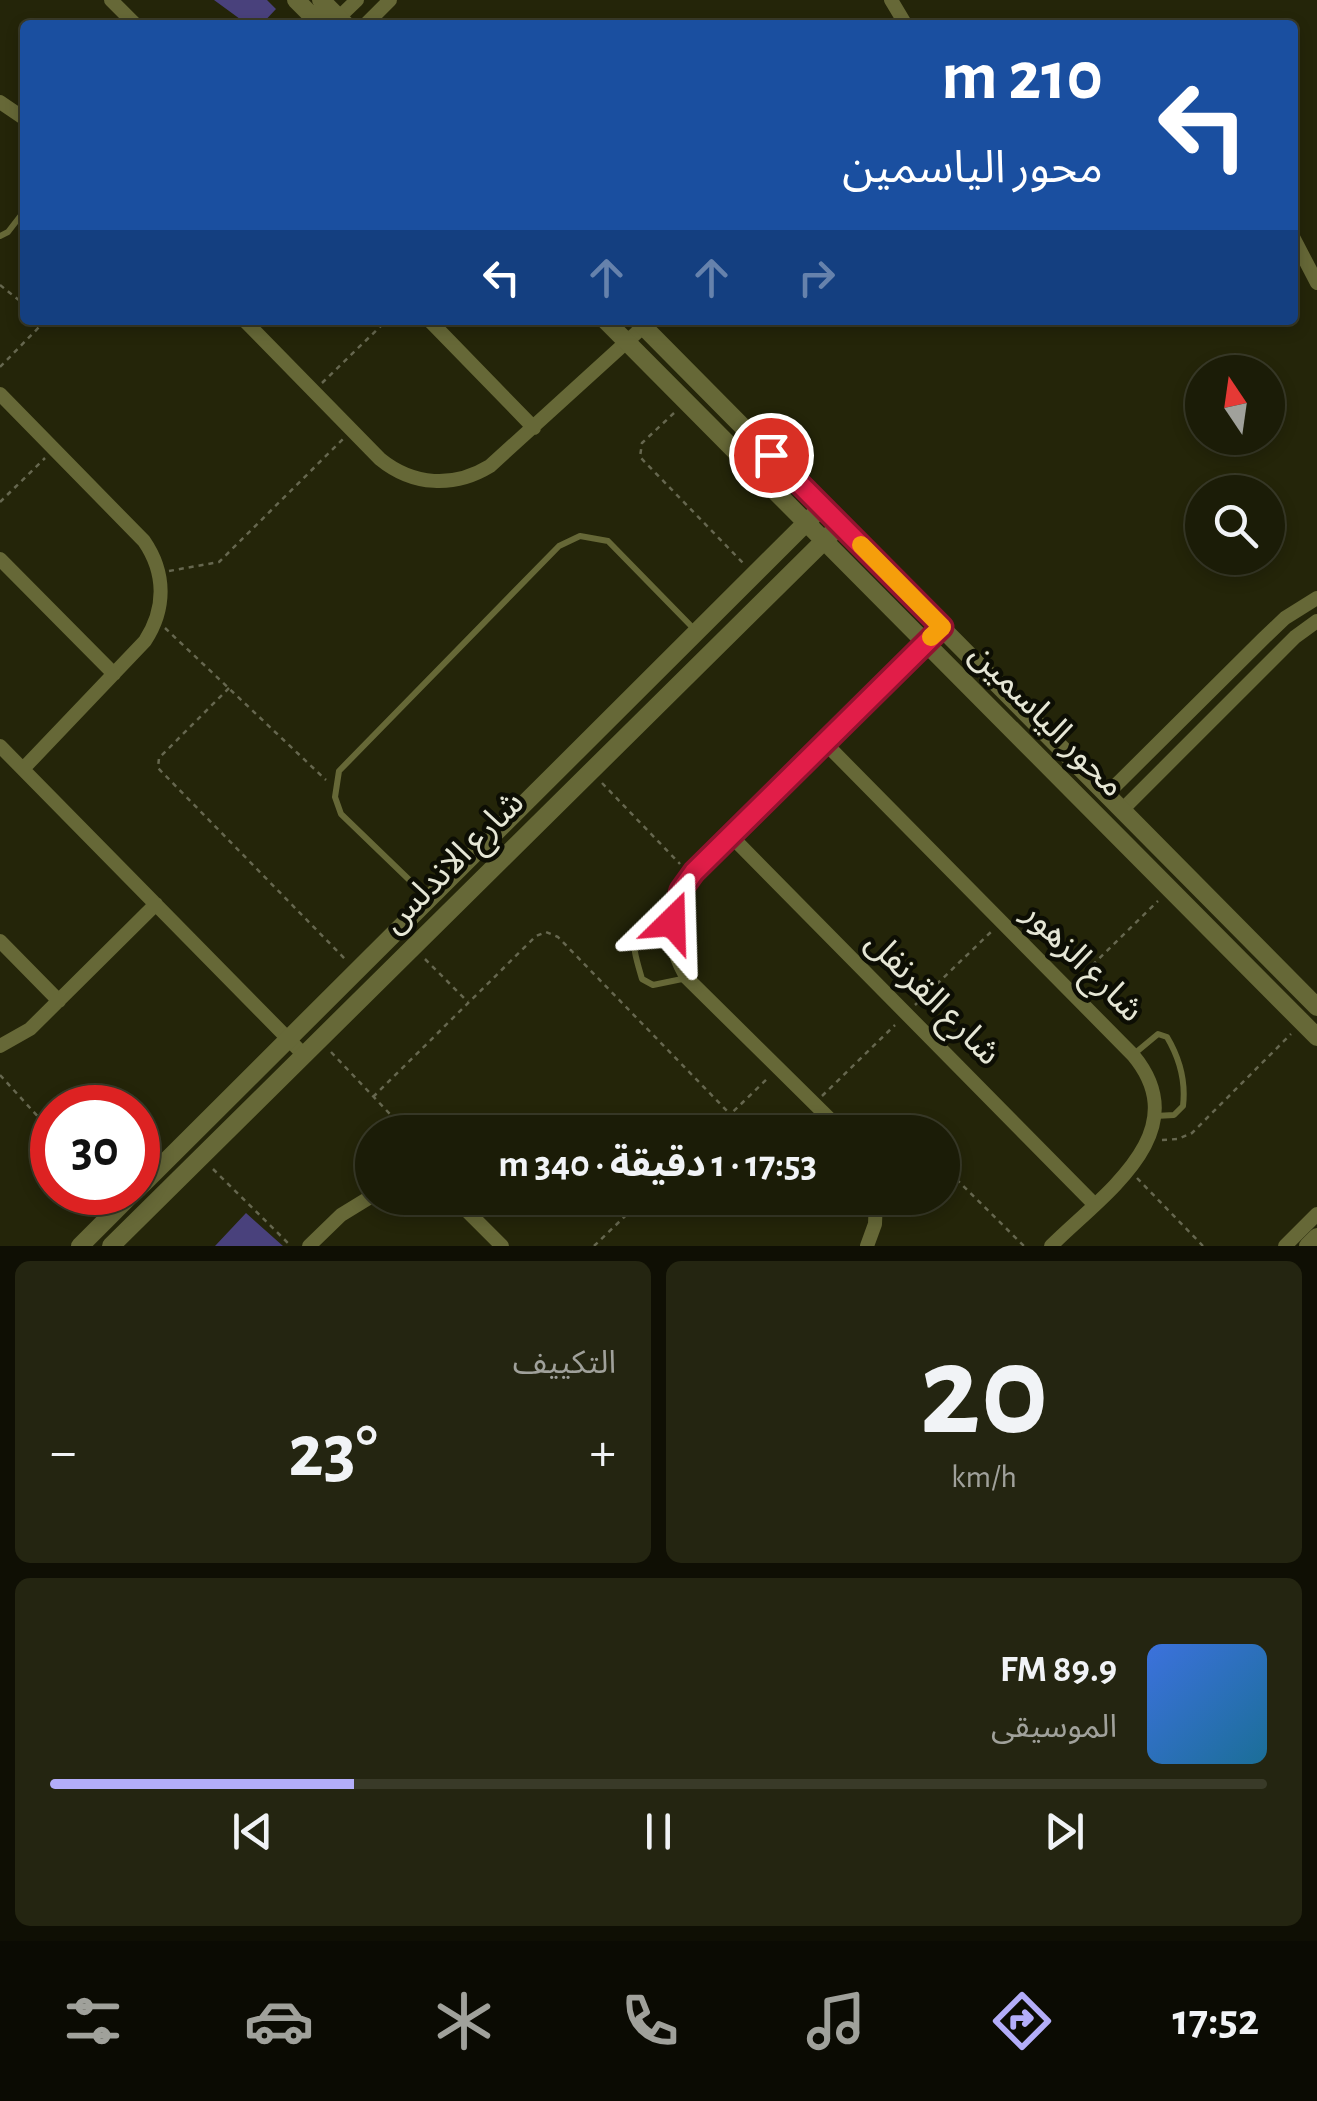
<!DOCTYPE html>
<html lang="ar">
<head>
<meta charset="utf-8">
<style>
	:root { --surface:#1b1c07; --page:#242511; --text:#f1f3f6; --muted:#a0a19b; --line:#393a28; --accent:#b3adf9 }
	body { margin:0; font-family:"Alegreya Sans","Noto Sans Arabic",sans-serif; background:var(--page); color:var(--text); direction:rtl; height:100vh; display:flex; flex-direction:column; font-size:38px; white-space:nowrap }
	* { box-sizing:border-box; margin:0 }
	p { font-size:32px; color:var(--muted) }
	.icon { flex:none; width:55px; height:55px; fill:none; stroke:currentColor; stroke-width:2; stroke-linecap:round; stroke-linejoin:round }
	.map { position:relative; height:1246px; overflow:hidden; direction:ltr }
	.details { display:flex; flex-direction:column; gap:15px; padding:15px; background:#0f0f04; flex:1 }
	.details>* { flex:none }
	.guide { position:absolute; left:20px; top:20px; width:1278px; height:305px; border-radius:10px; box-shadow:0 5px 15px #0003,0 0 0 2px var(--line); direction:rtl; background:#1a4fa0; color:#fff; overflow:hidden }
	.needle { width:65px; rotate:347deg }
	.tools { position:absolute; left:1185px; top:355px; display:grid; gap:20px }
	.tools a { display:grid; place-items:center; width:100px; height:100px; border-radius:50%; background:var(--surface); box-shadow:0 5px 15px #0003,0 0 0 2px var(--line); font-size:50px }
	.speed { position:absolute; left:30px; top:1085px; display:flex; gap:20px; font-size:50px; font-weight:700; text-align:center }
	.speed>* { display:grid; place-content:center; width:130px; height:130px; border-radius:50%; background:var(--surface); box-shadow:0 5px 15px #0003,0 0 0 2px var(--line); line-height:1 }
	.speed .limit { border:15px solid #d22; background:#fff; color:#111 }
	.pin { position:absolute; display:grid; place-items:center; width:85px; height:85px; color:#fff; margin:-42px; border:5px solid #fff; border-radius:50%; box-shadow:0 2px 10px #0007 }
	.me { position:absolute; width:110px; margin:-55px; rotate:22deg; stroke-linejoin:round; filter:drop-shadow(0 0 8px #0008) }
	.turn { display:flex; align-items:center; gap:35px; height:210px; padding:0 30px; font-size:45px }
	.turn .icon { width:130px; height:130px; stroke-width:2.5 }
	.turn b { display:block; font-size:70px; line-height:85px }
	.lanes { display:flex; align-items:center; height:95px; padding:0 30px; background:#0003; justify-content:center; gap:50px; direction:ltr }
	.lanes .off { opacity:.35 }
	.big { font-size:75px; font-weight:700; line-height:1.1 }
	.details .widget { flex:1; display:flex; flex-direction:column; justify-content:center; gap:15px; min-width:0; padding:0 35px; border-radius:15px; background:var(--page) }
	.details .dial { align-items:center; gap:0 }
	.dial b { font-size:130px; line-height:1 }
	.song { display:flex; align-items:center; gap:30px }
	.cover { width:120px; height:120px; border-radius:15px; background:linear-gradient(135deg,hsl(220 70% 55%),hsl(200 70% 35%)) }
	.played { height:10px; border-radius:5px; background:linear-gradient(90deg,var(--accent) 25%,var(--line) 25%) }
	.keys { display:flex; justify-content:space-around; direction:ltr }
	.heat { display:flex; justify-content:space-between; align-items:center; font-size:55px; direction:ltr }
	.details .tiles { flex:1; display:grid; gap:15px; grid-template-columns:1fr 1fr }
	.widget:last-child { grid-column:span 2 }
	.trip { position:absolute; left:355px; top:1115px; width:605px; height:100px; border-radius:50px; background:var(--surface); box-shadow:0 5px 15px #0003,0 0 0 2px var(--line); font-weight:700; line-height:100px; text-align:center; direction:rtl }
	.dock { display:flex; height:160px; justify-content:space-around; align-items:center; background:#0b0b03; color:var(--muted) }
	.dock .icon { width:70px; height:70px }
	.dock .selected { color:var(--accent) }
	.dock b { font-size:45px; color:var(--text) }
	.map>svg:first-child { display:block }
	.building { fill:#49417c }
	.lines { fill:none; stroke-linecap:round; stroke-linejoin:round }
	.path { stroke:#66674f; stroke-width:2.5; stroke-dasharray:5 5; stroke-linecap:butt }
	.service { stroke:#666837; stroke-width:6 }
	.minor { stroke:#666837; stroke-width:14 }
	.tertiary { stroke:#666837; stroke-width:18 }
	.route-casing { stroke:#92132f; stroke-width:25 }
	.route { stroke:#e11d48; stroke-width:18 }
	.slow { stroke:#f59e0b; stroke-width:18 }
	.labels { text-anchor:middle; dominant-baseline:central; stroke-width:9; stroke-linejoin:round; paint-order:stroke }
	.street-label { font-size:35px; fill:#e5e6d5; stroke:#0d0e04 }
</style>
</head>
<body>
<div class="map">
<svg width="1317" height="1246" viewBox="0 0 1317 1246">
	<rect width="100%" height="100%" fill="#242509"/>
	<path class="building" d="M214,0H267L276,9L261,25H234L240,19Z
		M246,1213L283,1246H215Z"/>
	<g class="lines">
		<path class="path" d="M0,285L25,305
			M0,367L46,320
			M322,383L387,320
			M674,413L642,443L640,457L743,563
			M0,502L45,458
			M169,571L219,562L344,438
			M165,628L326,780
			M229,688L159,758L158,768L346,960
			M602,783L680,864
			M425,959L468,1002
			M1078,979L1158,901
			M915,1005L992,931
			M331,1052L407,1132
			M0,1075L52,1132
			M822,1096L895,1025
			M373,1097L536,936L546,932L558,937L730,1114
			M712,1132L768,1078
			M889,1132L900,1125L910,1132
			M1162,1140L1178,1139L1192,1133L1291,1034
			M942,1165L1024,1246
			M213,1169L291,1246
			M1137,1178L1203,1246
			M594,1246L644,1198"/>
		<path class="service" d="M0,236L8,232L25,210
			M427,897L341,814L335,797L339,771L559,546L580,536L608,541L696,631
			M670,922C628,936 630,937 642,979L653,985L687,978
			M1134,1054L1158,1034L1167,1037C1180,1059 1186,1081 1183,1106L1174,1115L1155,1116"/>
		<path class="minor" d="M111,0L136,25
			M891,0L906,25
			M331,25L357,0
			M365,25L390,0
			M0,102L25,119
			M1292,235L1317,283
			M244,320L380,459C413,486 454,488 490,466L644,326
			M429,320L534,428
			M0,394L144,541C166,573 166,609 145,641L23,769
			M0,559L114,674
			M824,742L1133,1055C1198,1133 1102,1195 1051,1246
			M0,746L304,1055
			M1107,794L1263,639L1285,618L1317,598
			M1122,810L1295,637L1317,621
			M730,835L1094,1204
			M0,941L59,1001
			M0,1046L30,1029L156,904
			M843,1132L687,978C665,943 667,904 694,872L941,627
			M445,1198L462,1206L502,1246
			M309,1246L341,1215L372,1196
			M867,1246L875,1224L876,1198
			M1285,1246L1317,1214"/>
		<path class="tertiary" d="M296,0L321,25
			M321,0L346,25
			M605,320L1317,1037
			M637,320L1317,1007
			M138,1189L822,507
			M80,1246L134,1192
			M111,1246L840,525
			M1308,1246L1317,1237"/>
	</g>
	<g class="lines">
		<defs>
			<path id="route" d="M672,922L681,890L694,872L942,627L771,455"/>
		</defs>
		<use href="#route" class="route-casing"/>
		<use href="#route" class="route"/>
		<path class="slow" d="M861,545L942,627L931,637"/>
	</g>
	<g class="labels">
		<g class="street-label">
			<text transform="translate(1047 720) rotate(45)">محور الياسمين</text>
			<text transform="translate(453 862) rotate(-45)">شارع الاندلس</text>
			<text transform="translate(1083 962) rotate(45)">شارع الزهور</text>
			<text transform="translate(933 998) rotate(45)">شارع القرنفل</text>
		</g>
	</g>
</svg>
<div class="tools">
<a><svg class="needle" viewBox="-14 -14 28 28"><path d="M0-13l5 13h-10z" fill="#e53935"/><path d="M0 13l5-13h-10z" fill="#a0a19b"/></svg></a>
<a><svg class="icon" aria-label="search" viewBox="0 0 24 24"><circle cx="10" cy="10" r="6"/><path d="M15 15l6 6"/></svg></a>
</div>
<div class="speed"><div class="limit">30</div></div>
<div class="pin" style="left:771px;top:455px;background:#d93025"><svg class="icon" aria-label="arrive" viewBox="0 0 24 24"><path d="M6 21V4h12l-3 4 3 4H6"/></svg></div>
<svg class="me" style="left:672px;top:922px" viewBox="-20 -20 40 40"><path d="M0-17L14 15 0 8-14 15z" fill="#e11d48" stroke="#fff" stroke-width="4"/></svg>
<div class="trip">17:53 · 1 دقيقة · 340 m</div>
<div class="guide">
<div class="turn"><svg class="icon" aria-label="left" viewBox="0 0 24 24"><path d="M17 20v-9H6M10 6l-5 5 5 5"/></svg><div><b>210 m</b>محور الياسمين</div></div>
<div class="lanes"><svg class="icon" aria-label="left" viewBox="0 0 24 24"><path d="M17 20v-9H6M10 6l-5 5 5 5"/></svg><svg class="icon off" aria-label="ahead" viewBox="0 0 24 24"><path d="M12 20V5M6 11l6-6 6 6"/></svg><svg class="icon off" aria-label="ahead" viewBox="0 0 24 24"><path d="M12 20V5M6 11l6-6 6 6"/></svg><svg class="icon off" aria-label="right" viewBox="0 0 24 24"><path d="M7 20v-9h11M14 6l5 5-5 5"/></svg></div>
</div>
</div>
<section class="details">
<div class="tiles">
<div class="widget dial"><b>20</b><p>km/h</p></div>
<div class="widget"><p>التكييف</p>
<div class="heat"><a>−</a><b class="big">23°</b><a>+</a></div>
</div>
<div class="widget">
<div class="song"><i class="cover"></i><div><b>89.9 FM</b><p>الموسيقى</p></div></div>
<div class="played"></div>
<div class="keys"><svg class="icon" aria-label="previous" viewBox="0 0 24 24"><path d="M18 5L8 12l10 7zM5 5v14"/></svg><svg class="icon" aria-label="pause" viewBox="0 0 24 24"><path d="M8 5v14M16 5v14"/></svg><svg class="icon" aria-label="next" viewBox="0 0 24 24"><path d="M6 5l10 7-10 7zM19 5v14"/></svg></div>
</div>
</div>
</section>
<nav class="dock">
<b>17:52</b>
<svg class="icon selected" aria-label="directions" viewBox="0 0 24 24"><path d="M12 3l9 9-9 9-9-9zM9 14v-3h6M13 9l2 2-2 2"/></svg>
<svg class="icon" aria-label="music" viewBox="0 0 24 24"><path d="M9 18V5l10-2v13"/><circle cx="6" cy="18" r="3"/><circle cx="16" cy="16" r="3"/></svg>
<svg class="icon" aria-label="phone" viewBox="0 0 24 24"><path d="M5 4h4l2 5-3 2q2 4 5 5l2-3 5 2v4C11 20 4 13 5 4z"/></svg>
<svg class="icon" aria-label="climate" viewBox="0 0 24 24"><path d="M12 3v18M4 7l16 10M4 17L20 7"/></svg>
<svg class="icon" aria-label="car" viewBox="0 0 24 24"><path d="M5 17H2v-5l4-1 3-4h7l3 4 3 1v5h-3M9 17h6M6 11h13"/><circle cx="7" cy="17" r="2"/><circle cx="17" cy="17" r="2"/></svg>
<svg class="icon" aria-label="filters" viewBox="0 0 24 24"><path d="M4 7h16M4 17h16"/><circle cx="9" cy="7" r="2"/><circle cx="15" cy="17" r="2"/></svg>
</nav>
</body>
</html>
